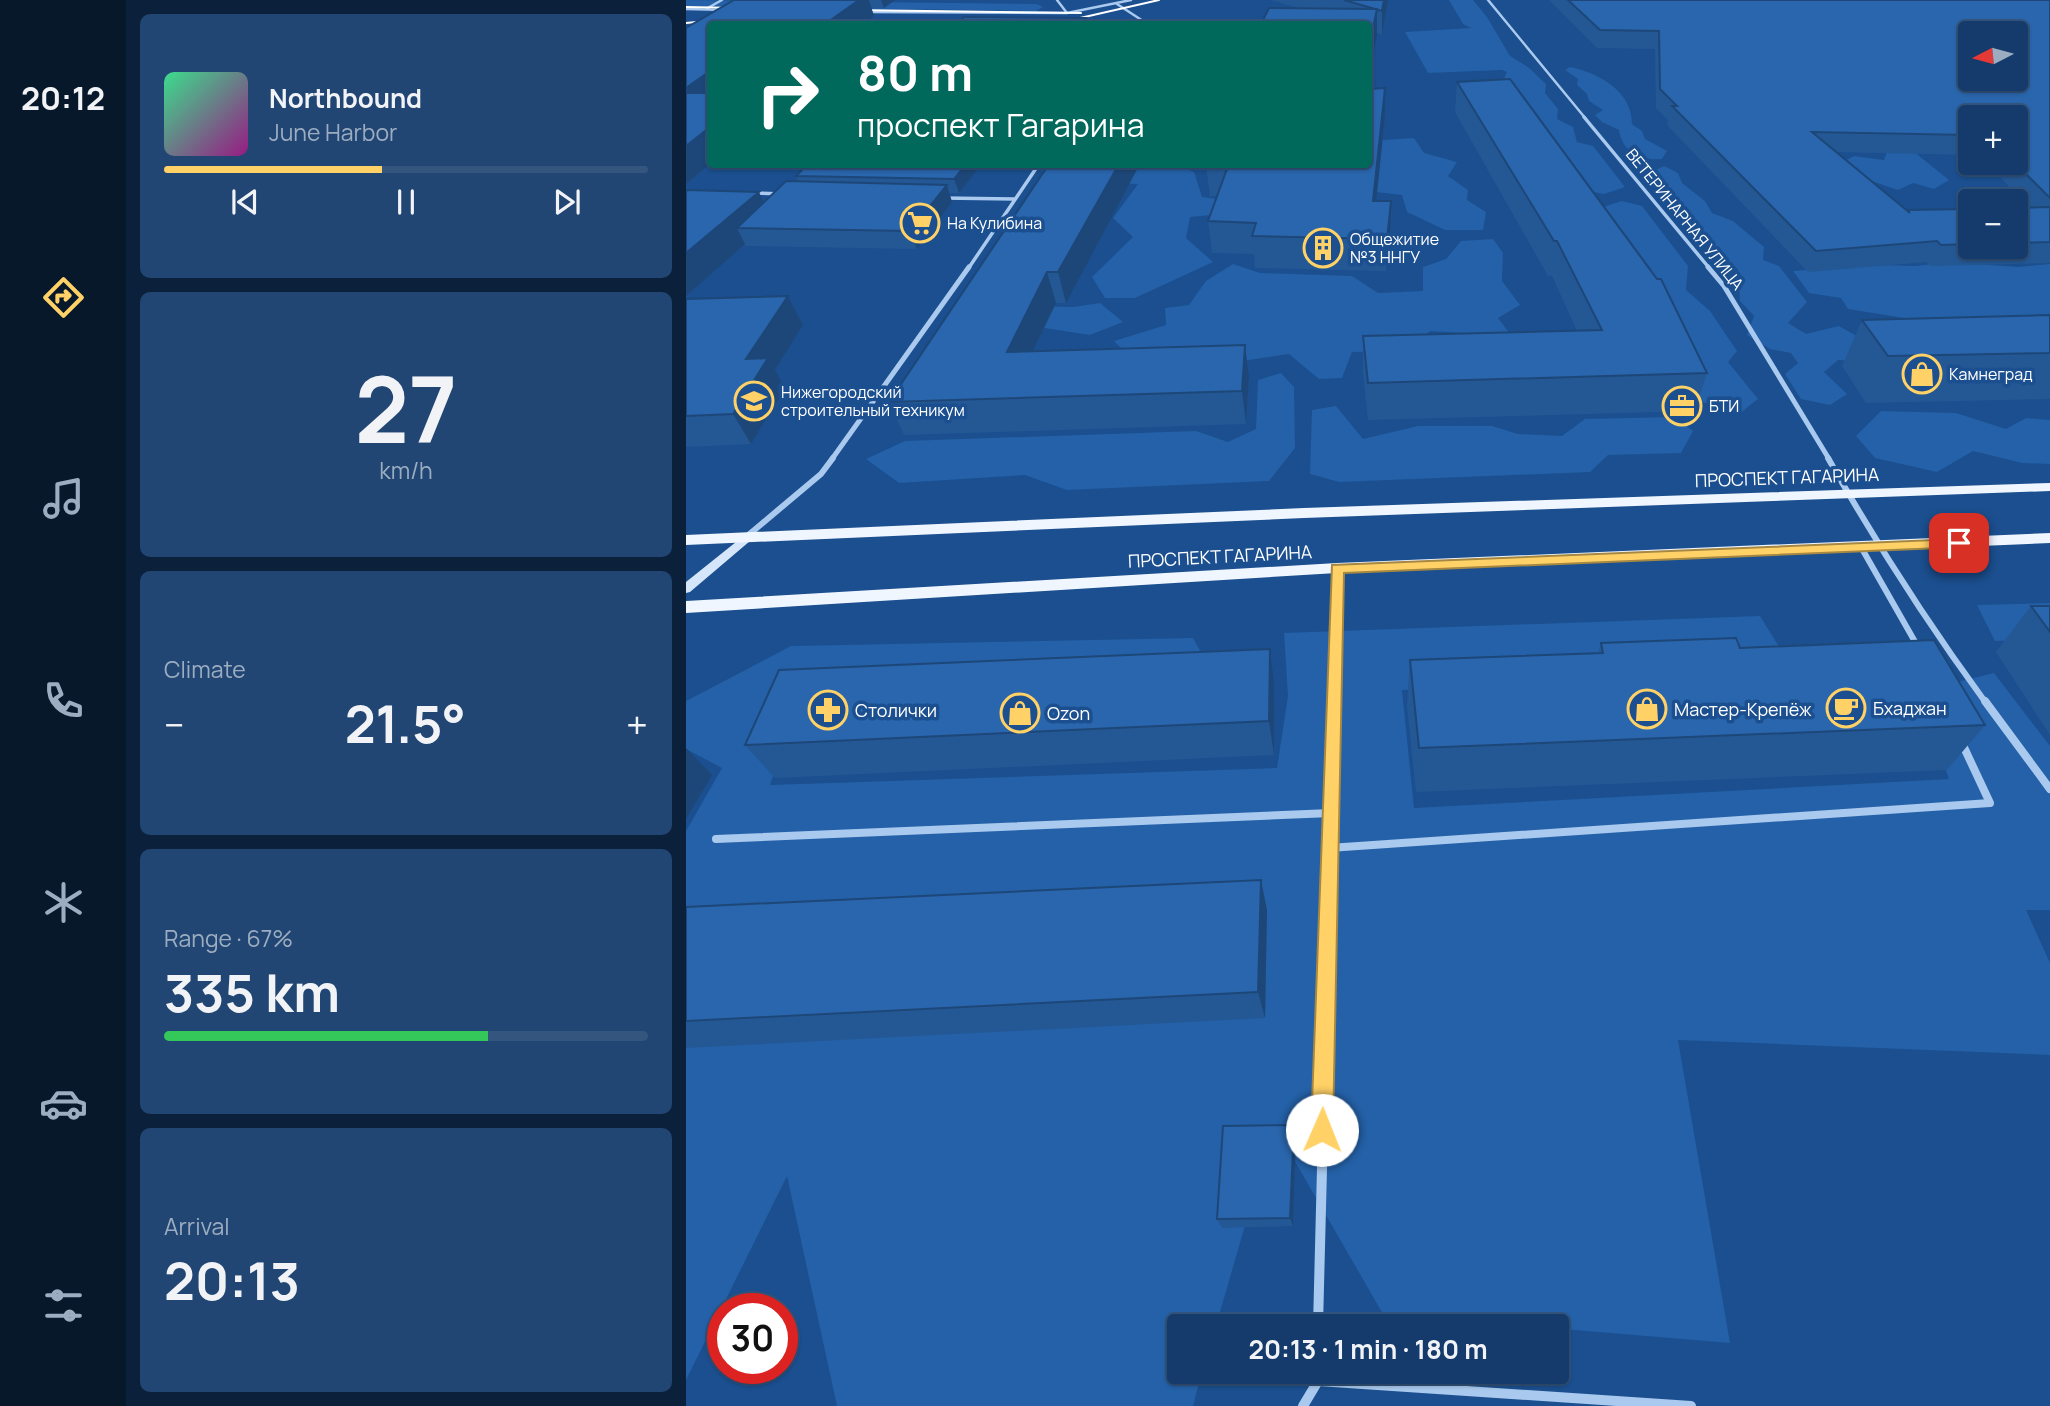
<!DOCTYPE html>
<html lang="en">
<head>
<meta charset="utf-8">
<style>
	:root { --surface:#143b6b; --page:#214673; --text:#f1f3f6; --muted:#9dadc1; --line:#33557e; --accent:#ffd166 }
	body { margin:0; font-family:Manrope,sans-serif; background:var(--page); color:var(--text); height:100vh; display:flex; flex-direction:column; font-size:26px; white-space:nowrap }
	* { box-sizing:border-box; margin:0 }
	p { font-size:23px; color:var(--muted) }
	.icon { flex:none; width:38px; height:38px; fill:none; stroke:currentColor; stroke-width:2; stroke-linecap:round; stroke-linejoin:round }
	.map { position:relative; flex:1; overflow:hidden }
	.details { display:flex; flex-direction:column; gap:14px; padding:14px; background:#0b203b; width:560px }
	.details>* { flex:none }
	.banner { position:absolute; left:21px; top:21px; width:665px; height:147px; border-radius:7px; box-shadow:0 2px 5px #0004,0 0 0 2px var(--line); background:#00695c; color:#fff; overflow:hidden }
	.needle { width:46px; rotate:264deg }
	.tools { position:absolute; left:1272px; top:21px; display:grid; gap:14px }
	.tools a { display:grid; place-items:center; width:70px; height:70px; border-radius:7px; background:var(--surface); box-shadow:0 2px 5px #0004,0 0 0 2px var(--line); font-size:35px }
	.speed { position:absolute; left:21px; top:1293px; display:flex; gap:14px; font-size:35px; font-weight:700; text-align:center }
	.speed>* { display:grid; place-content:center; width:91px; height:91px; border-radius:50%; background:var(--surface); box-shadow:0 2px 5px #0004,0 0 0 2px var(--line); line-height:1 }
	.speed .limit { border:10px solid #d22; background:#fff; color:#111 }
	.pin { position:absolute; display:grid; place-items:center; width:60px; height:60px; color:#fff; margin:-30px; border-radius:14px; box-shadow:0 4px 10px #0006 }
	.me { position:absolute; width:77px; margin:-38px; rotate:1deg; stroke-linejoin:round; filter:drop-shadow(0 0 5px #0008) }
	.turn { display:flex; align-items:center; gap:24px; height:147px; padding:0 35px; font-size:32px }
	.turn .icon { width:91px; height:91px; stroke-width:2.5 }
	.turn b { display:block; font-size:49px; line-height:60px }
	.big { font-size:52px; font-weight:700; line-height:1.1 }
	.details .tile { flex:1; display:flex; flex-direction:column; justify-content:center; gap:10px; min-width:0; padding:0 24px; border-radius:10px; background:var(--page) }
	.details .dial { align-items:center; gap:0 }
	.dial b { font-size:91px; line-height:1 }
	.song { display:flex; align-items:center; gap:21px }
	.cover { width:84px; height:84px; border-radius:10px; background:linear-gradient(135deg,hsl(150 70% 55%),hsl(310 70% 35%)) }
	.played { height:7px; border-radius:4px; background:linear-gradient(90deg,var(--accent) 45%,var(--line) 45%) }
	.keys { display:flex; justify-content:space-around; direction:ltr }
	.heat { display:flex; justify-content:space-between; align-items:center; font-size:38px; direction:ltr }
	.charge { height:10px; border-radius:5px; background:linear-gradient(90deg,#34c759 67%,var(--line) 0) }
	.trip { position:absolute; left:481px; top:1314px; width:402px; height:70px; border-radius:7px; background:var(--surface); box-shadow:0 2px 5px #0004,0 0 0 2px var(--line); font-weight:700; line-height:70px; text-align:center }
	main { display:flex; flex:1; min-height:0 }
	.tab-bar { display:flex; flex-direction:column; width:126px; justify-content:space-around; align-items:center; background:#08182b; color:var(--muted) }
	.tab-bar .icon { width:49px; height:49px }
	.tab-bar .on { color:var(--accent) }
	.tab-bar b { font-size:32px; color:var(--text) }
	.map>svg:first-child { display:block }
	.green { fill:#2461a8 }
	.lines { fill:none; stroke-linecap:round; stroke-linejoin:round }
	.minor-far5 { stroke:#a9c9ee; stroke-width:2.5 }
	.minor-far4 { stroke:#a9c9ee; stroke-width:3.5 }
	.minor-far3 { stroke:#a9c9ee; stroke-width:5 }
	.minor-far2 { stroke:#a9c9ee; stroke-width:6 }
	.minor-far1 { stroke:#a9c9ee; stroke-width:8 }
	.minor { stroke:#a9c9ee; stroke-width:10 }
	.secondary { fill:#d6e6fa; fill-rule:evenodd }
	.primary { fill:#f0f6ff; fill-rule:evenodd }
	.tram { stroke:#fff; stroke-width:2 }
	.wall { fill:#245895; fill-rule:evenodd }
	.shaded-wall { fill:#1d4779 }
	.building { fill:#2a66ad; stroke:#1d4779; stroke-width:2; fill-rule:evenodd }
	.route { fill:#ffd166; stroke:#a68842; stroke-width:2 }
	.labels { text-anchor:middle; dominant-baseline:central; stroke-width:7; stroke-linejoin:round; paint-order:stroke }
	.far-street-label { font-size:16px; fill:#fff; stroke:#1b4f8f }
	.far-poi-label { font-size:16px; fill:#fff; stroke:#1b4f8f; text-anchor:start }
	.street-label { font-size:18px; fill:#fff; stroke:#1b4f8f }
	.poi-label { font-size:18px; fill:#fff; stroke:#1b4f8f; text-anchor:start }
</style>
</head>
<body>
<main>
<nav class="tab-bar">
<b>20:12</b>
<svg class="icon on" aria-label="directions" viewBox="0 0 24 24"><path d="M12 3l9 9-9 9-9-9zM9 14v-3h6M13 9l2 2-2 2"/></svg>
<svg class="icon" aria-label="music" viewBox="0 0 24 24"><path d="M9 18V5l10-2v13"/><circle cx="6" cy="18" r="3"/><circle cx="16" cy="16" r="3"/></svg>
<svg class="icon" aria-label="phone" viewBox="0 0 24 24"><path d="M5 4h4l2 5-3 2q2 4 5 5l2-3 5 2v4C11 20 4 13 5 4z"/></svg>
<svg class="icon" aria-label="climate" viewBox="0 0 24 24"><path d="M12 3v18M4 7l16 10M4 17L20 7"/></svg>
<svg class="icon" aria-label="car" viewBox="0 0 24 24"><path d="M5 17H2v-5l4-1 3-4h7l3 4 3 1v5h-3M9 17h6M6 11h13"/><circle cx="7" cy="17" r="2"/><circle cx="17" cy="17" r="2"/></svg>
<svg class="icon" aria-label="filters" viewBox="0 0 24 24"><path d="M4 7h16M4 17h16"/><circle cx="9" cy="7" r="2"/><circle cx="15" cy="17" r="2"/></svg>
</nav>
<section class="details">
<div class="tile">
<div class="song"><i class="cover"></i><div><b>Northbound</b><p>June Harbor</p></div></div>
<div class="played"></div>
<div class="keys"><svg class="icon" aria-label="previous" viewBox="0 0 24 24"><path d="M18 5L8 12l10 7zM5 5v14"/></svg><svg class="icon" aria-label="pause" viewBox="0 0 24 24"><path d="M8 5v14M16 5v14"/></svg><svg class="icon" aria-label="next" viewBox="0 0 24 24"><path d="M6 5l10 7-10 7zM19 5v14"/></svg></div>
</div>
<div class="tile dial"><b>27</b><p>km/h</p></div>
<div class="tile"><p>Climate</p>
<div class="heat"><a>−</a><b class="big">21.5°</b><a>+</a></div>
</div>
<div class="tile"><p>Range · 67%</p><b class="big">335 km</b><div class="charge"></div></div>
<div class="tile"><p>Arrival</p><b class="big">20:13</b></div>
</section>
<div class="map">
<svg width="1364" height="1406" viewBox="0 0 1364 1406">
	<rect width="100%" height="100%" fill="#1b4f8f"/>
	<path class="green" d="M0,0L351,4L357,7L350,11L0,6Z
		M763,0H787L801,17L824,56L842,67L860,84L859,93L872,109L871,119L887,127L891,142L907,146L939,187L918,194L898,190L816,83L821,72L816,70L742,73L719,32L785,28L777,24Z
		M884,67C913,73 946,91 946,124L956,131L959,139L981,151L976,159C955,161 936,152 933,130L916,122L909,115L917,110L903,101L901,94L891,85L892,79L879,70Z
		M728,138L738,153L771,162L762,176L782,190L781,200L800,212L797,230H759L721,212L716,195L664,189L682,164L683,141Z
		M1202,149L1227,151L1263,180L1248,189L1227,183L1212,190L1165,174L1153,164L1168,156L1198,160Z
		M488,165L508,172L516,197L599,208L504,217L500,238L527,262L449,298H419L406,277L447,237L427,218L452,184L367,181L355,171L368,167Z
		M978,166L992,173L996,183L1019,201L1026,213L1047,221L1078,247L1077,260L1093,266L1121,302L1102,323L1120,334L1153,326L1199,352L1189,362L1152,360L1138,372L1161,394L1144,405L1115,399L1099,374L1112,363L1105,353L1084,349L1061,335L1068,316L1054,301L1052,269L1024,250L1023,236L989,212L987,200L968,184L965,172Z
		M936,201L956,206L1002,266L1000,290L1024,311L1051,351L1042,362L1072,399L1053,414L1013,401L973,311L908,210Z
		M807,239L817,253L816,281L834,305L812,318L834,347L813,349L777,333L744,331L722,351L666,352L656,378L633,379L603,354L549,362L448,361L428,341L480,325L479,308L503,305L520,281L547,264L574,273L666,276L692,293L737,291V267L760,259L775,241Z
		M1262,262L1332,267L1364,264V317L1251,341L1218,318L1162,309L1155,298L1123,293L1107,271L1191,265L1230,266Z
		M414,303L437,322L404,335L339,325L302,305L387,307Z
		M595,373L608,387L609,448L583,481L381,490L339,475L213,483L180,459L219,441L510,431L542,442L570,429L572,380Z
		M650,406L677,439L732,426H806L832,434L876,436L899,419L990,417L1007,431L995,453L922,455L904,472L653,482L624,474L626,410Z
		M1195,411L1270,413L1320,429L1340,418L1364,420V464L1336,463L1287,451L1251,472L1189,458L1170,436Z
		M1364,603V639L1309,641L1291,605Z
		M1074,616L1110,674L716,690L728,808L1263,779L1231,692L1308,673L1364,746V910H1340L1364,963V1055L992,1040L1044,1343L697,1314L588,1125L530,1326H494V1372H516L507,1406H151L101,1176L0,1380V831L36,768L0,749V701L105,646L507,638L530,679L113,698L84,785L591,768L602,696L598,633Z"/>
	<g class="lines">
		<path class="minor-far5" d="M371,0L381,13
			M802,0L900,119
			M431,4L457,21L455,24
			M0,9L41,10
			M20,9L36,0
			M179,12L381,13L445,0"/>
		<path class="minor-far4" d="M898,117L1024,269
			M67,193L97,194
			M256,198L328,199
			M282,269L353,164"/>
		<path class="minor-far3" d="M1022,267L1038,286L1143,459
			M146,459L283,267"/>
		<path class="minor-far2" d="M1142,458C1190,543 1242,624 1300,703
			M60,537L135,474L147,458
			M1175,547L1232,647
			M648,703L651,568"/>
		<path class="minor-far1" d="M1299,701L1364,789
			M30,839L645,813
			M643,848L1304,803L1275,741
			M640,1012L648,701"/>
		<path class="minor" d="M632,1326L640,1011
			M632,1372V1381L1005,1406
			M617,1406L632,1381"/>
		<path class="secondary" d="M60,534L64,535L66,538L64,541L4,592L0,593V582Z"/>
		<path class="primary" d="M1364,483V491L618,518L0,545V535L618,508Z
			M1364,533V543L651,573L0,613V601L651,563Z"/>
		<path class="tram" d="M0,7L55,8
			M167,10L395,13
			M381,21L473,0
			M161,22L290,24
			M0,23L31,20"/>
	</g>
	<path class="wall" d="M48,0H209L198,8H185L188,16L177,24H24V164L0,184V28Z
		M585,0H702L696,35L691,33L682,79V24L612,8Z
		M863,0H1364V263L1245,266L1240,262L1122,272L981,125L982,120L970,108L969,49L911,48ZM1284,117L1330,163H1301L1342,207H1330V247H1284V209L1221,211L1150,152L1284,155Z
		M771,82L1021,373L1009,411L682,420L677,373V336L891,331L866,276H862L769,112Z
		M699,116L690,201L704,232L700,271L569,268L568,254L526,253L522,221L531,196H524L520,166Z
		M296,164L273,193H263L266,202L231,249L60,246L0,190L78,202L113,182L110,176Z
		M363,164L380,303H370L347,351L563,377L560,424L218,435L203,402Z
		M102,296L117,325L89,370L99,388L65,444L0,447V299Z
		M1364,315V399L1180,403L1156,366L1176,320Z
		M1345,606H1364V735L1310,652Z
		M915,643L1299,725L1261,770L730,792L721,706L724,660L912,653Z
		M588,684V755L89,778L59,745Z
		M0,907L581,910L579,1018L0,1048Z
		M608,1125L610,1136L607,1226L536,1228L531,1219Z"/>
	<path class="shaded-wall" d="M173,0H183L188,16L177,24H139Z
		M195,0H209L198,8Z
		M698,0H702L696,35V11Z
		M691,9V35L682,78V52Z
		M24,71V104L0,106V88Z
		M699,88V116L687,232V201Z
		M24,127V164L0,184V146Z
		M280,164H296L273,193L268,179Z
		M433,164H454L380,303L372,272Z
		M261,185L266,202L231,249L224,231Z
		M73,192L86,220L51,228L59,244L0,296V253Z
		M705,201L704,232L700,271L701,239Z
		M361,272L370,303L331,384L321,352Z
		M102,296L117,325L89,370L99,388L65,444L47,414L60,359Z
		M559,345L563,377L560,424L556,391Z
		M584,649L588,684V755L583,721Z
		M0,748L26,775L0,819Z
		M575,880L581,910L579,1018L572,992Z
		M608,1125L610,1136L607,1226L604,1218Z"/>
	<path class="building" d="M48,0H173L139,24H24V71L0,88V28Z
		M658,0H698L696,11Z
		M882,0H1364V198L1329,163L1330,117H1284V135L1126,132L1224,213L1221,210L1284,209V244L1255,245L1251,241L1130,251L986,106H991L974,89L973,31L914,30ZM1284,33H1330V79H1284Z
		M583,8L691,9L682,52V24H575Z
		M278,17L400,18L395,24H270Z
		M824,79L971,279H975L1021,373L682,383L677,336L916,330L871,241H868L771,82Z
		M699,88L687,201H705L701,239L566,236L570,223L522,221L542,166H520V164H682V89Z
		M0,93H24V127L0,146Z
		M122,164H280L268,179L110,176Z
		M363,164H433L372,272H361L321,352L559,345L556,391L203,402Z
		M100,181L261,185L224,231L51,228Z
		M0,190L73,192L0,253Z
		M1364,207V242L1330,243V208Z
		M102,296L60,359L82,358L47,414L0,416V299Z
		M1364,315V353L1202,356L1176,320Z
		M1345,606H1364V632Z
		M1050,638L1054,648L1248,640L1299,725L733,748L724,660L917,653L915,643Z
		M584,649L583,721L59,745L93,670Z
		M575,880L572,992L0,1021V907Z
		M608,1125L604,1218L531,1219L537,1126Z"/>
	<path class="route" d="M1273,539L1278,540V547L658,573L647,1130L644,1138L636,1141L628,1138L625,1130L646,565Z"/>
	<defs>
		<symbol id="supermarket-ring" viewBox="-11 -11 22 22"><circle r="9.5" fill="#1b4f8f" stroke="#ffd166" stroke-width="1.5"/><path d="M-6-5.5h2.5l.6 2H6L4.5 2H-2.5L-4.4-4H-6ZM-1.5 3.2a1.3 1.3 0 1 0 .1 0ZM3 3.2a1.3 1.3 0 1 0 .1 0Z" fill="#ffd166"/></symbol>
		<symbol id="building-ring" viewBox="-11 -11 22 22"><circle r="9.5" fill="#1b4f8f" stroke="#ffd166" stroke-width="1.5"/><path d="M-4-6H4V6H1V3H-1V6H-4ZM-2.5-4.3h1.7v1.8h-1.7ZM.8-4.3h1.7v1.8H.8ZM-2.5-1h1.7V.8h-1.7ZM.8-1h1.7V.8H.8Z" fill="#ffd166"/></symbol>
		<symbol id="shop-ring" viewBox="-11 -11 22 22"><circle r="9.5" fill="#1b4f8f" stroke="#ffd166" stroke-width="1.5"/><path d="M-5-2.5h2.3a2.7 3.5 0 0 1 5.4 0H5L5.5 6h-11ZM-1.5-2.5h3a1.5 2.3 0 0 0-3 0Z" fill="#ffd166"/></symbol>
		<symbol id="university-ring" viewBox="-11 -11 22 22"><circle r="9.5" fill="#1b4f8f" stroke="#ffd166" stroke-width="1.5"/><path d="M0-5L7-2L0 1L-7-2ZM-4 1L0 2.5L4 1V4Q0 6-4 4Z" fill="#ffd166"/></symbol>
		<symbol id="office-ring" viewBox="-11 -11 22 22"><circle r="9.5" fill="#1b4f8f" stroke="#ffd166" stroke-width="1.5"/><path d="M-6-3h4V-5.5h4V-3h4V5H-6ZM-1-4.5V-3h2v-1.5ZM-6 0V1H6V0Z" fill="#ffd166"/></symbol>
		<symbol id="cafe-ring" viewBox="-11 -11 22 22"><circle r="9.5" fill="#1b4f8f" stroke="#ffd166" stroke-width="1.5"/><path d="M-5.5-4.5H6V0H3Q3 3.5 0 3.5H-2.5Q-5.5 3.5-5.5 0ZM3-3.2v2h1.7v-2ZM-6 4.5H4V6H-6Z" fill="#ffd166"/></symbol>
		<symbol id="pharmacy-ring" viewBox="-11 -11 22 22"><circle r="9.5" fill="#1b4f8f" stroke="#ffd166" stroke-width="1.5"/><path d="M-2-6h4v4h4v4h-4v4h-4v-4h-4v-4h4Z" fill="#ffd166"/></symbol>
	</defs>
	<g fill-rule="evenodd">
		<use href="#supermarket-ring" x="212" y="201" width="44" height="44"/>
		<use href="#building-ring" x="615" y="226" width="44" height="44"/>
		<use href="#shop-ring" x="1214" y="352" width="44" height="44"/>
		<use href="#university-ring" x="46" y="379" width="44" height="44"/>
		<use href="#office-ring" x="974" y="384" width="44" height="44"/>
		<use href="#cafe-ring" x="1138" y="686" width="44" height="44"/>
		<use href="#shop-ring" x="939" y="687" width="44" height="44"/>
		<use href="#pharmacy-ring" x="120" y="688" width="44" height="44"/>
		<use href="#shop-ring" x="312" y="691" width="44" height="44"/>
	</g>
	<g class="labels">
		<g class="far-street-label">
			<text transform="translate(999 219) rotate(51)">ВЕТЕРИНАРНАЯ УЛИЦА</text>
		</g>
		<g class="far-poi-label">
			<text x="261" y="223">На Кулибина</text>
			<text x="664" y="239">Общежитие<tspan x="664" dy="18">№3 ННГУ</tspan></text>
			<text x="1263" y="374">Камнеград</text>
			<text x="95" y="392">Нижегородский<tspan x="95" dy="18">строительный техникум</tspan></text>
			<text x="1023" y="406">БТИ</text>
		</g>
		<g class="street-label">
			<text transform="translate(1101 477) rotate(-2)">ПРОСПЕКТ ГАГАРИНА</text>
			<text transform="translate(534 556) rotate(-3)">ПРОСПЕКТ ГАГАРИНА</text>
		</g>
		<g class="poi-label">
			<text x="1187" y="708">Бхаджан</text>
			<text x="988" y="709">Мастер-Крепёж</text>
			<text x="169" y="710">Столички</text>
			<text x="361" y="713">Ozon</text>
		</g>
	</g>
</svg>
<div class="tools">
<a><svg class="needle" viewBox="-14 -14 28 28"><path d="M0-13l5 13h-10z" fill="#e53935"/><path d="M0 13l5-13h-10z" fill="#9dadc1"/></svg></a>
<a>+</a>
<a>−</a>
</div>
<div class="speed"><div class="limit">30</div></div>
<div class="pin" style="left:1273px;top:543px;background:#d93025"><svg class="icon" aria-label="arrive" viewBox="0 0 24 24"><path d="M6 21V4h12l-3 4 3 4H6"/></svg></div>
<svg class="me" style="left:636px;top:1130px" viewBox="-20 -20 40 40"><circle r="19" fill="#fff"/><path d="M0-13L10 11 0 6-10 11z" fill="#ffd166"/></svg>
<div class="trip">20:13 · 1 min · 180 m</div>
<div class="banner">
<div class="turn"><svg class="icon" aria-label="right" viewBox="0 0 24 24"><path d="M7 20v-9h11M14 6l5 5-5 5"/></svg><div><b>80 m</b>проспект Гагарина</div></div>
</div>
</div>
</main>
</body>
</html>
